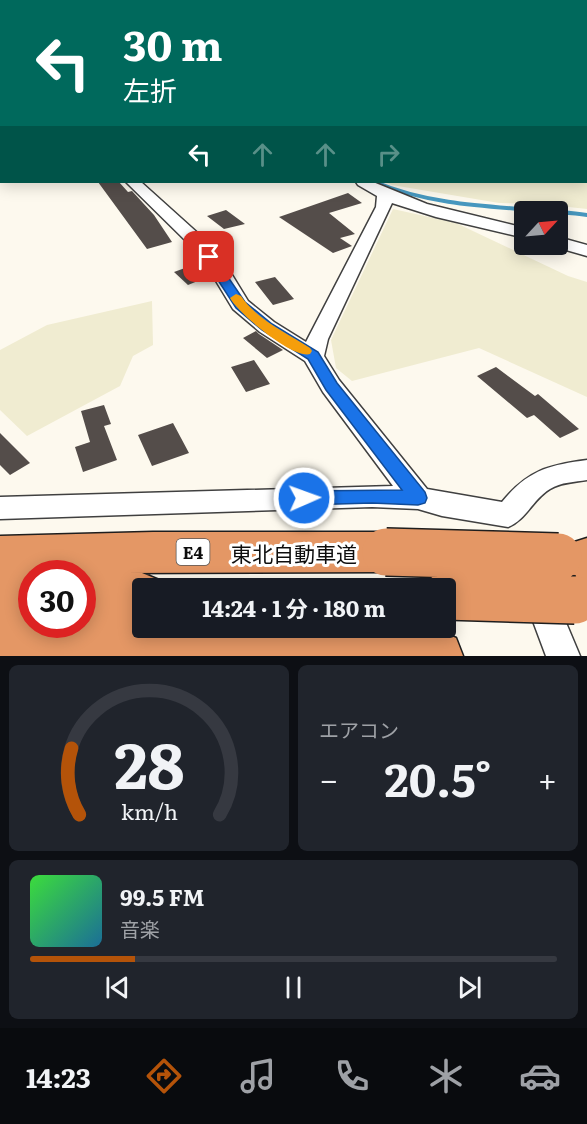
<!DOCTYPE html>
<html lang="ja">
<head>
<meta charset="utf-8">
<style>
	:root { --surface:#171b24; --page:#20242c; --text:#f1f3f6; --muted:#9ea1a6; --line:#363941; --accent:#b45309 }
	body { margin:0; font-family:Literata,"Noto Sans JP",serif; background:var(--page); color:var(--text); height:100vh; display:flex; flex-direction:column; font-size:22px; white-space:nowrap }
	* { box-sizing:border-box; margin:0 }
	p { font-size:20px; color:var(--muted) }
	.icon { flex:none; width:33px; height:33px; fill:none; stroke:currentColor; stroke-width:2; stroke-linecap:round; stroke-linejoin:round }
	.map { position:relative; height:656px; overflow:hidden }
	.drawer { display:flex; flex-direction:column; gap:9px; padding:9px; background:#0d0f14; flex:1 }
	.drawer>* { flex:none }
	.top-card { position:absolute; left:0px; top:0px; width:588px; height:183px; box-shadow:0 3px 15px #0003; background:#00695c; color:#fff; overflow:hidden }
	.needle { width:39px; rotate:64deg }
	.controls { position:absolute; left:514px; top:201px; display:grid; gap:12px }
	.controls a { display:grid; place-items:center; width:54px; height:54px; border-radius:6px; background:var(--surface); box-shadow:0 3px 15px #0003; font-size:30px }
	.speed { position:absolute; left:18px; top:560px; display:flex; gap:12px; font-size:30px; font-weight:700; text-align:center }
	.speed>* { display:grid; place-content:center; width:78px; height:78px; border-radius:50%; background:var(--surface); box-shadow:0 3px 15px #0003; line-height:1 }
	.speed .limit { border:9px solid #d22; background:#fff; color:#111 }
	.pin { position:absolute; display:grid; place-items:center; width:51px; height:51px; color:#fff; margin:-26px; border-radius:12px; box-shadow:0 3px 9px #0006 }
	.me { position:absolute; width:66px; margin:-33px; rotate:88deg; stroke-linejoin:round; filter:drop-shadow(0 0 4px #0008) }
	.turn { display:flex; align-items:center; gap:21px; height:126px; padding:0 24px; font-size:27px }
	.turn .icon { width:78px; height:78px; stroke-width:2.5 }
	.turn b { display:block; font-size:42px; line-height:51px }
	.lanes { display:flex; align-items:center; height:57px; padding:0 24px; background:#0003; justify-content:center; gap:30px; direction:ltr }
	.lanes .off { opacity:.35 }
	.big { font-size:45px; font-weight:700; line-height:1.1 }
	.drawer .widget { flex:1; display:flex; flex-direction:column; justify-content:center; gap:9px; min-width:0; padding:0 21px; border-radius:9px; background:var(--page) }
	.drawer .dial { align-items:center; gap:0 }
	.dial svg { height:156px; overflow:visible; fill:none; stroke:var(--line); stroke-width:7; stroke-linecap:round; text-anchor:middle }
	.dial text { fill:var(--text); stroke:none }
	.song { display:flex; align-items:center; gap:18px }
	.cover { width:72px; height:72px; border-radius:9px; background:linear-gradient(135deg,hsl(120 70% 55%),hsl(200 70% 35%)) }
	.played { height:6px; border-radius:3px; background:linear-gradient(90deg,var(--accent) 20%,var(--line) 20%) }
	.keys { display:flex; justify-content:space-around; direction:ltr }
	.heat { display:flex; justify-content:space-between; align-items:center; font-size:33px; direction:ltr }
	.drawer .tiles { flex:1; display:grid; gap:9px; grid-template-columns:1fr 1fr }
	.widget:last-child { grid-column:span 2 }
	.trip { position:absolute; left:132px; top:578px; width:324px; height:60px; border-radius:6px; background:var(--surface); box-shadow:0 3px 15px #0003; font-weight:700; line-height:60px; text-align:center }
	.tab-bar { display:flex; height:96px; justify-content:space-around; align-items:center; background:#090b0e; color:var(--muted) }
	.tab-bar .icon { width:42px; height:42px }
	.tab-bar .selected { color:var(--accent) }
	.tab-bar b { font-size:27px; color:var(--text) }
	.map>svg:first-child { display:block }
	.farmland { fill:#f0ecd1 }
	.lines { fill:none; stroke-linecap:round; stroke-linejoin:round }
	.stream-far1 { stroke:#4797be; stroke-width:2 }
	.stream { stroke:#4797be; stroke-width:4 }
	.building { fill:#544d4a }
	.street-casing { stroke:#404040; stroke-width:3 }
	.secondary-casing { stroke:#2f2f2f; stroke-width:3 }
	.highway-casing { stroke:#1e1e1e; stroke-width:3 }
	.street { fill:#fff; fill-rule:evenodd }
	.secondary { fill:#f6eab0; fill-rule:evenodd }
	.highway { fill:#e49765; fill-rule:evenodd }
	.highway-bridge-casing { stroke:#1e1e1e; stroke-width:50; stroke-linecap:butt }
	.highway-bridge { stroke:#e49765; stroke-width:47 }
	.route { fill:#1a73e8; stroke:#114b97; stroke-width:1.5 }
	.slow { fill:#f59e0b }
	.labels { text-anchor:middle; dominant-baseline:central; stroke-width:6; stroke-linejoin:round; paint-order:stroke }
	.shield { fill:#fff; stroke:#565656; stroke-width:1.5 }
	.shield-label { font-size:16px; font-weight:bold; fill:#0d0d0d }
	.near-street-label { font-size:21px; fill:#0d0d0d; stroke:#fff }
</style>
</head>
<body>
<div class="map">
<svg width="587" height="656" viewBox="0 0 587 656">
	<rect width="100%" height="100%" fill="#fdf9ee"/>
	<path class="farmland" d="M587,140V209L541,204L499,203L392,185L385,182H586Z
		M393,209L456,223L568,276L587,282V397L479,348L352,381L336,368L331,340Z
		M152,301L153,345L133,356L120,386L27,436L0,410V350L47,325Z"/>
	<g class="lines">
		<path class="stream-far1" d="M17,0L19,2"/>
		<path class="stream" d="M375,182C441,210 517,206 587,215"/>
	</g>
	<path class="building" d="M98,182H119L128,192L132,191L154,215L172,242L147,249Z
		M348,193L362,203L329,213L355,234L340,238L352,246L333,253L279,217Z
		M226,210L245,224L224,229L207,216Z
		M196,264L210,276L188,285L174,272Z
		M275,277L294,299L273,305L255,282Z
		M256,331L259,334L283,350L267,358L243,338Z
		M254,360L270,384L246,392L231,367Z
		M496,367L535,396L538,394L579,429L560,438L534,415L527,418L477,376Z
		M104,405L111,424L104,426L117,460L83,472L75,447L90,442L81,411Z
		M173,423L189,453L152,466L138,435Z
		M0,433L30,463L10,475L0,465Z"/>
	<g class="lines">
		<defs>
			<path id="street" d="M194,0H202V2H194Z
				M0,29H2V35H0Z
				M586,123H587V131H586Z
				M0,160H2V168H0Z
				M126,182H141L201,236L229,270L248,301L274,322L306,342L376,207L377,196L358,185L356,182H373L427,204L525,228V238L436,217L392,203L328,339L324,356L339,380L427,489L502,502C527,471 548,465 587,460V480C575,482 561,482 550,489C533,499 526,520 508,527L442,516L418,509L372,507L0,519V497L393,486L323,392L305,361L260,332L233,309L213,276L189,244Z
				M558,237L587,245V256L552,246L558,244Z
				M540,583L551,587L580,656H546L524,597L529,587Z"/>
			<path id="secondary" d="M342,0H367L341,2Z
				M0,34H2V42H0Z"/>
			<path id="highway" d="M153,532H386L402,538L409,552L402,566L386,572L122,573H142L159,580L163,588H142V627H369L437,630L456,638L463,656H0V536ZM32,573H82V624H32Z
				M587,538V580H585L568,574L561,559L568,544Z"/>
		</defs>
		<use href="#street" class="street-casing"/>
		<use href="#secondary" class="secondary-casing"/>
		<use href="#highway" class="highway-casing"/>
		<use href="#street" class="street"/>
		<use href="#secondary" class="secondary"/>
		<use href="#highway" class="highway"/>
		<defs>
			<path id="highway-bridge" d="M386,552L558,557
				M446,596L575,600"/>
		</defs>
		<use href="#highway-bridge" class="highway-bridge-casing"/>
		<use href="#highway-bridge" class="highway-bridge"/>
	</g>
	<path class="route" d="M209,254L213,255L245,302L272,324L318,352L337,383L425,492L427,498L425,503L418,505L372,503L304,505L297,503L295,498L297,493L304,491L402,490L326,390L308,359L262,330L236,308L203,257Z"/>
	<path class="slow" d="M236,294L241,296C256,319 287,333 310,348L312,351L310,354C293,359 239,314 230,298Z"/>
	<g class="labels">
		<rect class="shield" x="176.5" y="539" width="33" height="26" rx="4.5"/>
		<g class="shield-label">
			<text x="193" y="552">E4</text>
		</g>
		<g class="near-street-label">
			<text x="294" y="552">東北自動車道</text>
		</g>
	</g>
</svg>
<div class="controls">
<a><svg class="needle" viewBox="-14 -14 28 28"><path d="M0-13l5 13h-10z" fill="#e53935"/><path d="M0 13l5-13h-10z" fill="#9ea1a6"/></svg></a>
</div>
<div class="speed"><div class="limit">30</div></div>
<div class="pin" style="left:209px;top:257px;background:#d93025"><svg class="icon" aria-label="arrive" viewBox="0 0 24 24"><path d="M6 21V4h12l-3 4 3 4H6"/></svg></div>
<svg class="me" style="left:304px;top:498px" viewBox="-20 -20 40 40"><circle r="17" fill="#1a73e8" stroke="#fff" stroke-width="3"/><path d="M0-11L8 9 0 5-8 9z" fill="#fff"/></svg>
<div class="trip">14:24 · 1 分 · 180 m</div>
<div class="top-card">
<div class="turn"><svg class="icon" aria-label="left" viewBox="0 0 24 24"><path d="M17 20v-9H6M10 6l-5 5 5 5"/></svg><div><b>30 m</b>左折</div></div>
<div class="lanes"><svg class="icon" aria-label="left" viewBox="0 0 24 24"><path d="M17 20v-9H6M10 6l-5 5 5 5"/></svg><svg class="icon off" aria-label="ahead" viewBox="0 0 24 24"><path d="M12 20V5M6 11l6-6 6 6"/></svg><svg class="icon off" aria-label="ahead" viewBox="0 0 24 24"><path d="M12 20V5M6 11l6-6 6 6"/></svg><svg class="icon off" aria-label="right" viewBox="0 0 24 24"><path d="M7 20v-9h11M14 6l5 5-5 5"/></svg></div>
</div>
</div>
<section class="drawer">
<div class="tiles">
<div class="widget dial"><svg viewBox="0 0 100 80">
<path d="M14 69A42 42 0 1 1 86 69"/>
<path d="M14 69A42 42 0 0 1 10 35" stroke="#b45309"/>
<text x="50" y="56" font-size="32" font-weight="700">28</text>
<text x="50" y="72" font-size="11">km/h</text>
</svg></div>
<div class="widget"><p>エアコン</p>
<div class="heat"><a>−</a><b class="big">20.5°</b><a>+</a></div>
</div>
<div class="widget">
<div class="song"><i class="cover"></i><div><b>99.5 FM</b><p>音楽</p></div></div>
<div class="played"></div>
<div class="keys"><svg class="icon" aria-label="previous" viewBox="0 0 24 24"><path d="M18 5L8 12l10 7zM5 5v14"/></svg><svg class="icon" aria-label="pause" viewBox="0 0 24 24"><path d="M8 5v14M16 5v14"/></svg><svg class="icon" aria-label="next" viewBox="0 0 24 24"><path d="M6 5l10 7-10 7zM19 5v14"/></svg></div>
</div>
</div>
</section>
<nav class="tab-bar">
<b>14:23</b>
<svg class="icon selected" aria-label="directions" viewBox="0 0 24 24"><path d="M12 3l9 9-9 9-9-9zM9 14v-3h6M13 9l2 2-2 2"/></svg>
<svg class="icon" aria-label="music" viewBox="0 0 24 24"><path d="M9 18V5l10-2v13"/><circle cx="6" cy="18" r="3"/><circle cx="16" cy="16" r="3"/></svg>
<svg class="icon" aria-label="phone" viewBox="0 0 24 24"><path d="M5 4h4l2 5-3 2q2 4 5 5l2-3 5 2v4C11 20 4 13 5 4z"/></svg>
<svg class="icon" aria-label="climate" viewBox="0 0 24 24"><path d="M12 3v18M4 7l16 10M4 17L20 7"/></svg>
<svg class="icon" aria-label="car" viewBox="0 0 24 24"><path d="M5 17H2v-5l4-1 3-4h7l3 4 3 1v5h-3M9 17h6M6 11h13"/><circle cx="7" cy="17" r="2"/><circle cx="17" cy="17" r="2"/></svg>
</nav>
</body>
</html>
